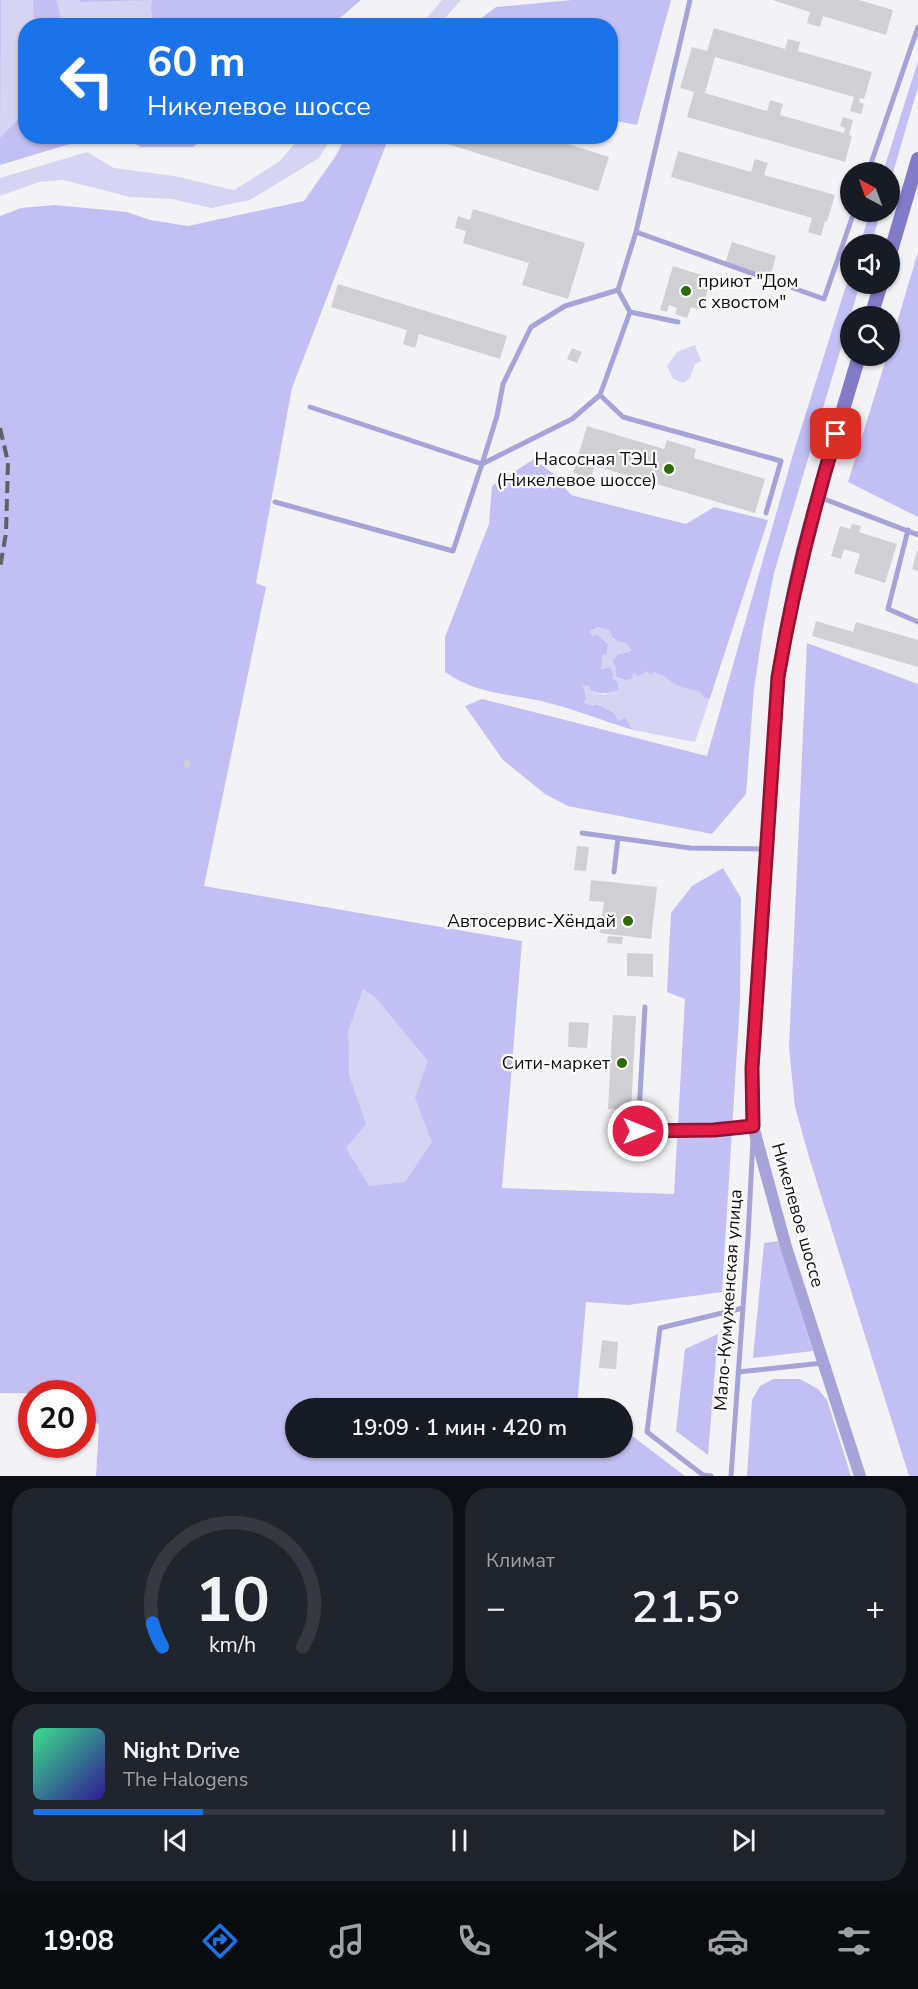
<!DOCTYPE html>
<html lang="ru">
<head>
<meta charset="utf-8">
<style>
	:root { --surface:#171b24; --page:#20242c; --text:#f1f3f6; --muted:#9ea1a6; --line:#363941; --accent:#1a73e8 }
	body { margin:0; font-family:"Nunito Sans",sans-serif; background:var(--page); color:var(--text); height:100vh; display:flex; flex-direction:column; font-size:22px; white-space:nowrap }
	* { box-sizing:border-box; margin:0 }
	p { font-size:20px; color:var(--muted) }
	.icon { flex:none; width:33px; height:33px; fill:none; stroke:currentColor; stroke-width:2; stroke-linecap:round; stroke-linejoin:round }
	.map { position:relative; height:1476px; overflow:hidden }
	.sheet { display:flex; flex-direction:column; gap:12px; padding:12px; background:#0d0f14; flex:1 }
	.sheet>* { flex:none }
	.hud { position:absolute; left:18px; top:18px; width:600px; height:126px; border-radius:24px; box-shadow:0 2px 4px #0004; background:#1a73e8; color:#fff; overflow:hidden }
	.needle { width:39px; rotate:319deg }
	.fabs { position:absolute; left:840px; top:162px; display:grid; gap:12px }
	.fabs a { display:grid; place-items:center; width:60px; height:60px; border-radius:50%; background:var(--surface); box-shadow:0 2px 4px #0004; font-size:30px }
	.speed { position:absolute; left:18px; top:1380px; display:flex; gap:12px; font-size:30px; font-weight:700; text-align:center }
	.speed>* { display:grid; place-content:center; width:78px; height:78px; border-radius:50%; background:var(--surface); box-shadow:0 2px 4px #0004; line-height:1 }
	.speed .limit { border:9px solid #d22; background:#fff; color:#111 }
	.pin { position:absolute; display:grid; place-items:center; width:51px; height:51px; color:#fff; margin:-26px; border-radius:12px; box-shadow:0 3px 9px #0006 }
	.me { position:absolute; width:66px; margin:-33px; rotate:90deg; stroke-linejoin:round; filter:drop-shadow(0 0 4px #0008) }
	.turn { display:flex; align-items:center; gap:21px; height:126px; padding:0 30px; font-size:27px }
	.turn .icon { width:78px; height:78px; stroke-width:2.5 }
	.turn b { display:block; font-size:42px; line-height:51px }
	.big { font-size:45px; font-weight:600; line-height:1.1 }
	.sheet .tile { flex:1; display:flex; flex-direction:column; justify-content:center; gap:9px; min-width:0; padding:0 21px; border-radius:24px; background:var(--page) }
	.sheet .dial { align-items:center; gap:0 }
	.dial svg { height:156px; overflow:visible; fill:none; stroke:var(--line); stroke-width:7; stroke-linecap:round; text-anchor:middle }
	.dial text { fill:var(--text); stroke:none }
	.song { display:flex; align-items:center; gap:18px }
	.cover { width:72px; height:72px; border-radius:9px; background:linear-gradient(135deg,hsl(150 70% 55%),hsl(250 70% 35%)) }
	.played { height:6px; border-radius:3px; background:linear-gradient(90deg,var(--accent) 20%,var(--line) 20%) }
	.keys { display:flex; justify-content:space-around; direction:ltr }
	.heat { display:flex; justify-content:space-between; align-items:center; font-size:33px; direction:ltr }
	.sheet .tiles { flex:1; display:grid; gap:12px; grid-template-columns:1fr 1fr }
	.tile:last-child { grid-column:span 2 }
	.trip { position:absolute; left:285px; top:1398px; width:348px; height:60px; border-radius:30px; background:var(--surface); box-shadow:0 2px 4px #0004; font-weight:600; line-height:60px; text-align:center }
	.dock { display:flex; height:96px; justify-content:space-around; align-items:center; background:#090b0e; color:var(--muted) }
	.dock .icon { width:42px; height:42px }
	.dock .selected { color:var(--accent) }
	.dock b { font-size:27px; color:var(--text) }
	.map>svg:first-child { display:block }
	.green { fill:#c1bff3 }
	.water { fill:#d5d4f3 }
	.building { fill:#cfcfd4 }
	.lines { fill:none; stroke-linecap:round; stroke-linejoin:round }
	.service { stroke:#a6a3d8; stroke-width:5 }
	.tertiary { stroke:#a6a3d8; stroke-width:12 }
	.secondary { stroke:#827bc8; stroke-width:14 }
	.rail { stroke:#616164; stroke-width:4; stroke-dasharray:12 6; stroke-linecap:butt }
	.route-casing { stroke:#92132f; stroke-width:15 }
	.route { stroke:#e11d48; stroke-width:10 }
	.poi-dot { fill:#2c6b00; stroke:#fff; stroke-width:2 }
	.labels { text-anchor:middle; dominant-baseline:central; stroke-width:4.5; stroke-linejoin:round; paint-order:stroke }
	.poi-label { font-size:18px; fill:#0d0d0f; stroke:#fff; text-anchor:end }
	.street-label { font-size:18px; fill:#0d0d0f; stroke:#fff }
</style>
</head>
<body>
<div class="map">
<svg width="918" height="1476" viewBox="0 0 918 1476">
	<rect width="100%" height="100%" fill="#f3f3f7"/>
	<path class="green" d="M0,0H361L332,25L26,26V136L93,137L0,165Z
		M572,0H671L637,125L611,120L610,26L472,25L496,7Z
		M918,61V87L890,183V172H883Z
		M122,137H206L193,147H141Z
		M346,137H372V138L387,142L292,388L256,583L266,587L204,886L522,941L502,1188L674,1194L685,999L667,992L671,913L692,886L723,868L741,898L740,1001L722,1292L628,1305L586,1302L577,1408H296V1448H622L623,1429L685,1476H96L99,1425L83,1413L82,1394L0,1393V216L21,208L55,205L127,212L150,220L188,226L304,201L335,157Z
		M870,212H881L871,244H860Z
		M918,252V517L848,482L887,356H890V346Z
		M850,273V284H860L774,573L763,629L754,689L746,794L712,834L568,806L545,794L503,760L465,706L482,699L707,756L794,451Z
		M534,459L554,474L571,495L686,524L714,507L768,520L710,698H704L700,692C692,691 684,689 677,686C666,680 666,675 652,675C639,674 627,686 616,676V668L612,661L618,654L631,651L598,627L590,632L597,634L608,644L607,654L601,669L610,667L618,682L619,690C604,695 595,695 582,685L585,691L586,699L625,717L633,730C603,721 572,708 541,701C505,693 476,694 445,672V637L489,524L492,486Z
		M807,643L918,684V1476H909L809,1157L795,1107L789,1048Z
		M778,1241L813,1351L753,1358L764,1243Z
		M718,1334L708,1455L676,1431L685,1349Z
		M773,1379H800L818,1389L827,1400L851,1476H747L752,1400L760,1386Z"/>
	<path class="water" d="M1,0H33L34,21L40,25L26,26L25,112L0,138Z
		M56,0H79L80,2L152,0L151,8L154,25H63Z
		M442,0H461L439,25H421Z
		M300,137H332L319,158L250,200L211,208L172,199L130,197L63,180L39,182L0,196V178L87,152L114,168L174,176L234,190L280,161Z
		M695,345L701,361L695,364L690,378L683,383L673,379L667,366L677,352Z
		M597,627L610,630L613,639C622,644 626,639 632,651L618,654L612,661L616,668V676C621,681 626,681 632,679L633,672L638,676L647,671L650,674L655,672L664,676L676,685L700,692L704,698H710L695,742L633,730L625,718L618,721L615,714L598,704L593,706L583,703L586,699L585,691L582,685L590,686V691L603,695L619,690L618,682L612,678L613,674L610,667L601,669L602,655L607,654L608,644L597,634L593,636L589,632Z
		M363,989L376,998L428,1061L415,1098L432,1142L405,1182L369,1186L346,1148L366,1124L349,1075L348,1032Z"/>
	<path class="building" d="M772,0H859L893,10L886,35L823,16L820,27L807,23L810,12Z
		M714,28L785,49L788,39L800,42L798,51L872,72L864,99L860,98L859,102L864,104L861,114L850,111L854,97L715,57L705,93L767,111L770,100L783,104L780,115L844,133L845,128L840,126L843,117L853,120L849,135L852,136L845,162L687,117L694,92L680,88L692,47L707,51Z
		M422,136H543L609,157L598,191Z
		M678,151L751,172L755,159L768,163L764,175L835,195L827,222L825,221L821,236L808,232L812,218L671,177Z
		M473,209L585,243L568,299L522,285L529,263L463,243L466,231L455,228L458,216L470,220Z
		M732,242L776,256L770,277L725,263Z
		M673,266L711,278L702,310L691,307L687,318L675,314L677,308L669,305L667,312L660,310Z
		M338,284L507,336L500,359L419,334L415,348L403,344L407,330L331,307Z
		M572,348L582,352L577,363L567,359Z
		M587,426L664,449L667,440L696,449L694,458L765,479L755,513L595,466L591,478L573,473Z
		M852,524L861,526L859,532L897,544L885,583L854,573L860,554L844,549L841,559L831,556L840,526L850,529Z
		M917,551H918V571L912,569Z
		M816,621L853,632L856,622L918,640V667L812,636Z
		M189,760L190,767L185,768L183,761Z
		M577,846L589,847L586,871L574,870Z
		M591,880L657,887L651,939L600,933L604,902L589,901Z
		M608,936L623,937L622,944L607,943Z
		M627,953L653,954V977L627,976Z
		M613,1015L636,1016L631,1110L608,1109Z
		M569,1022L589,1023L587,1048L568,1047Z
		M602,1340L618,1342L616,1369L599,1368Z"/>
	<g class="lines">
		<path class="service" d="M868,172L918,27
			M636,232L824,299L854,212
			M630,312L678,322
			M600,395L623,417L781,461L766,513
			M310,407L482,464L497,416L503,384L531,327L565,306L618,290L636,232L690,0
			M819,497L918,535
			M275,502L453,551L482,464L572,419L600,395L630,312L618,290
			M908,530L888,609L918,622
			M582,833L690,848L765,849
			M614,872L618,838
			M645,1007L638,1131L714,1130L752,1126
			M738,1372L823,1363
			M711,1476L703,1475L647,1432L660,1328L743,1308
			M731,1476L748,1237L753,1139"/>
		<path class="tertiary" d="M753,1126L786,1247L860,1476"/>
		<path class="secondary" d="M890,254L918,159
			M871,316L881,284
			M753,1126L752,1068L778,677C785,635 793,592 803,551C820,485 840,420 859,356"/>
		<path class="rail" d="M0,428L8,462L6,533L0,568"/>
	</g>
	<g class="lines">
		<defs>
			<path id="route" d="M638,1131L714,1130L753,1126L752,1068L778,677C792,594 812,514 836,434"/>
		</defs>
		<use href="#route" class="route-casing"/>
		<use href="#route" class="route"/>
	</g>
	<g class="poi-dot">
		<circle cx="686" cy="291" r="6"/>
		<circle cx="669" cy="469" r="6"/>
		<circle cx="628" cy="921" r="6"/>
		<circle cx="622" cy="1063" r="6"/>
	</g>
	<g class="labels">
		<g class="poi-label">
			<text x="698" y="281" text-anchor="start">приют "Дом<tspan x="698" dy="21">с хвостом"</tspan></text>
			<text x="657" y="459">Насосная ТЭЦ<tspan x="657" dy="21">(Никелевое шоссе)</tspan></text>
			<text x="616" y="921">Автосервис-Хёндай</text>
			<text x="610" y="1063">Сити-маркет</text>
		</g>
		<g class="street-label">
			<text transform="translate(798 1215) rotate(74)">Никелевое шоссе</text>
			<text transform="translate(728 1300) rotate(-86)">Мало-Кумуженская улица</text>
		</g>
	</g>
</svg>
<div class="fabs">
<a><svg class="needle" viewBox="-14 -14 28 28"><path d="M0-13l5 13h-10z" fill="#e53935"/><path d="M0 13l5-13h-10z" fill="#9ea1a6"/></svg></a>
<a><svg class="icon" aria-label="sound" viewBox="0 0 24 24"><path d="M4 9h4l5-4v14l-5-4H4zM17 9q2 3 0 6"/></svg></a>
<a><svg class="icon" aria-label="search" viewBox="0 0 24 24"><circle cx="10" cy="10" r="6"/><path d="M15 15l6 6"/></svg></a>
</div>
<div class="speed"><div class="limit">20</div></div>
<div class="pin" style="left:836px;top:434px;background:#d93025"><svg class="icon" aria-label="arrive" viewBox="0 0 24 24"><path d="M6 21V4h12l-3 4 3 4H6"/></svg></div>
<svg class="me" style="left:638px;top:1131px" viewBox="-20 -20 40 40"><circle r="17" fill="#e11d48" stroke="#fff" stroke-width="3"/><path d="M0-11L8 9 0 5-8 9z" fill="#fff"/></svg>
<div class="trip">19:09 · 1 мин · 420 m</div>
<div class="hud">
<div class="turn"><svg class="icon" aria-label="left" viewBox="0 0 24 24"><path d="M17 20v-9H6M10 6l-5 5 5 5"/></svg><div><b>60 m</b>Никелевое шоссе</div></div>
</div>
</div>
<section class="sheet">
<div class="tiles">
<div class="tile dial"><svg viewBox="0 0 100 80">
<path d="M14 69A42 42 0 1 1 86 69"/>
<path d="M14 69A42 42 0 0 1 9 57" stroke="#1a73e8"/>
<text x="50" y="56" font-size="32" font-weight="700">10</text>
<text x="50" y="72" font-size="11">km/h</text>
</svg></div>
<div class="tile"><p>Климат</p>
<div class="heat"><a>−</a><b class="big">21.5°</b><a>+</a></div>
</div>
<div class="tile">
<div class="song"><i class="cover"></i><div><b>Night Drive</b><p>The Halogens</p></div></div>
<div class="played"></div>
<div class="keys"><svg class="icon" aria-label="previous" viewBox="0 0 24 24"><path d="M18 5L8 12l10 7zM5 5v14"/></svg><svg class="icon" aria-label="pause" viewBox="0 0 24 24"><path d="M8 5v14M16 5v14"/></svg><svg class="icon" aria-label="next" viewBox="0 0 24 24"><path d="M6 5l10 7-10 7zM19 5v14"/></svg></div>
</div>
</div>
</section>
<nav class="dock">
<b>19:08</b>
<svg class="icon selected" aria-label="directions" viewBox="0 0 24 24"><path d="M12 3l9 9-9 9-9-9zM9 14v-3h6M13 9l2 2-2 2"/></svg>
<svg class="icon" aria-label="music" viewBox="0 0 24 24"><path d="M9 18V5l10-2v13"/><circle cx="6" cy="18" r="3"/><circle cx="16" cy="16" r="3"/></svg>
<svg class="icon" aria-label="phone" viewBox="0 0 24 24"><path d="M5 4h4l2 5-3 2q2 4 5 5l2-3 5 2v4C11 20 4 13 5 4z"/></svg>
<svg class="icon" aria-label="climate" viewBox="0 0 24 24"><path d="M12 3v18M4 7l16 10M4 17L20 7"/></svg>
<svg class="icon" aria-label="car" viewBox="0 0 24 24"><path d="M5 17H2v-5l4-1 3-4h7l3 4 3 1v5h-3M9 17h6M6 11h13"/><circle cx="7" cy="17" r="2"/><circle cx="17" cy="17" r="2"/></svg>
<svg class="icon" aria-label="filters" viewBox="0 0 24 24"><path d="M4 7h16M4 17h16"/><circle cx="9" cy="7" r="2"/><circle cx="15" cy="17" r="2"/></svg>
</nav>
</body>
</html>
